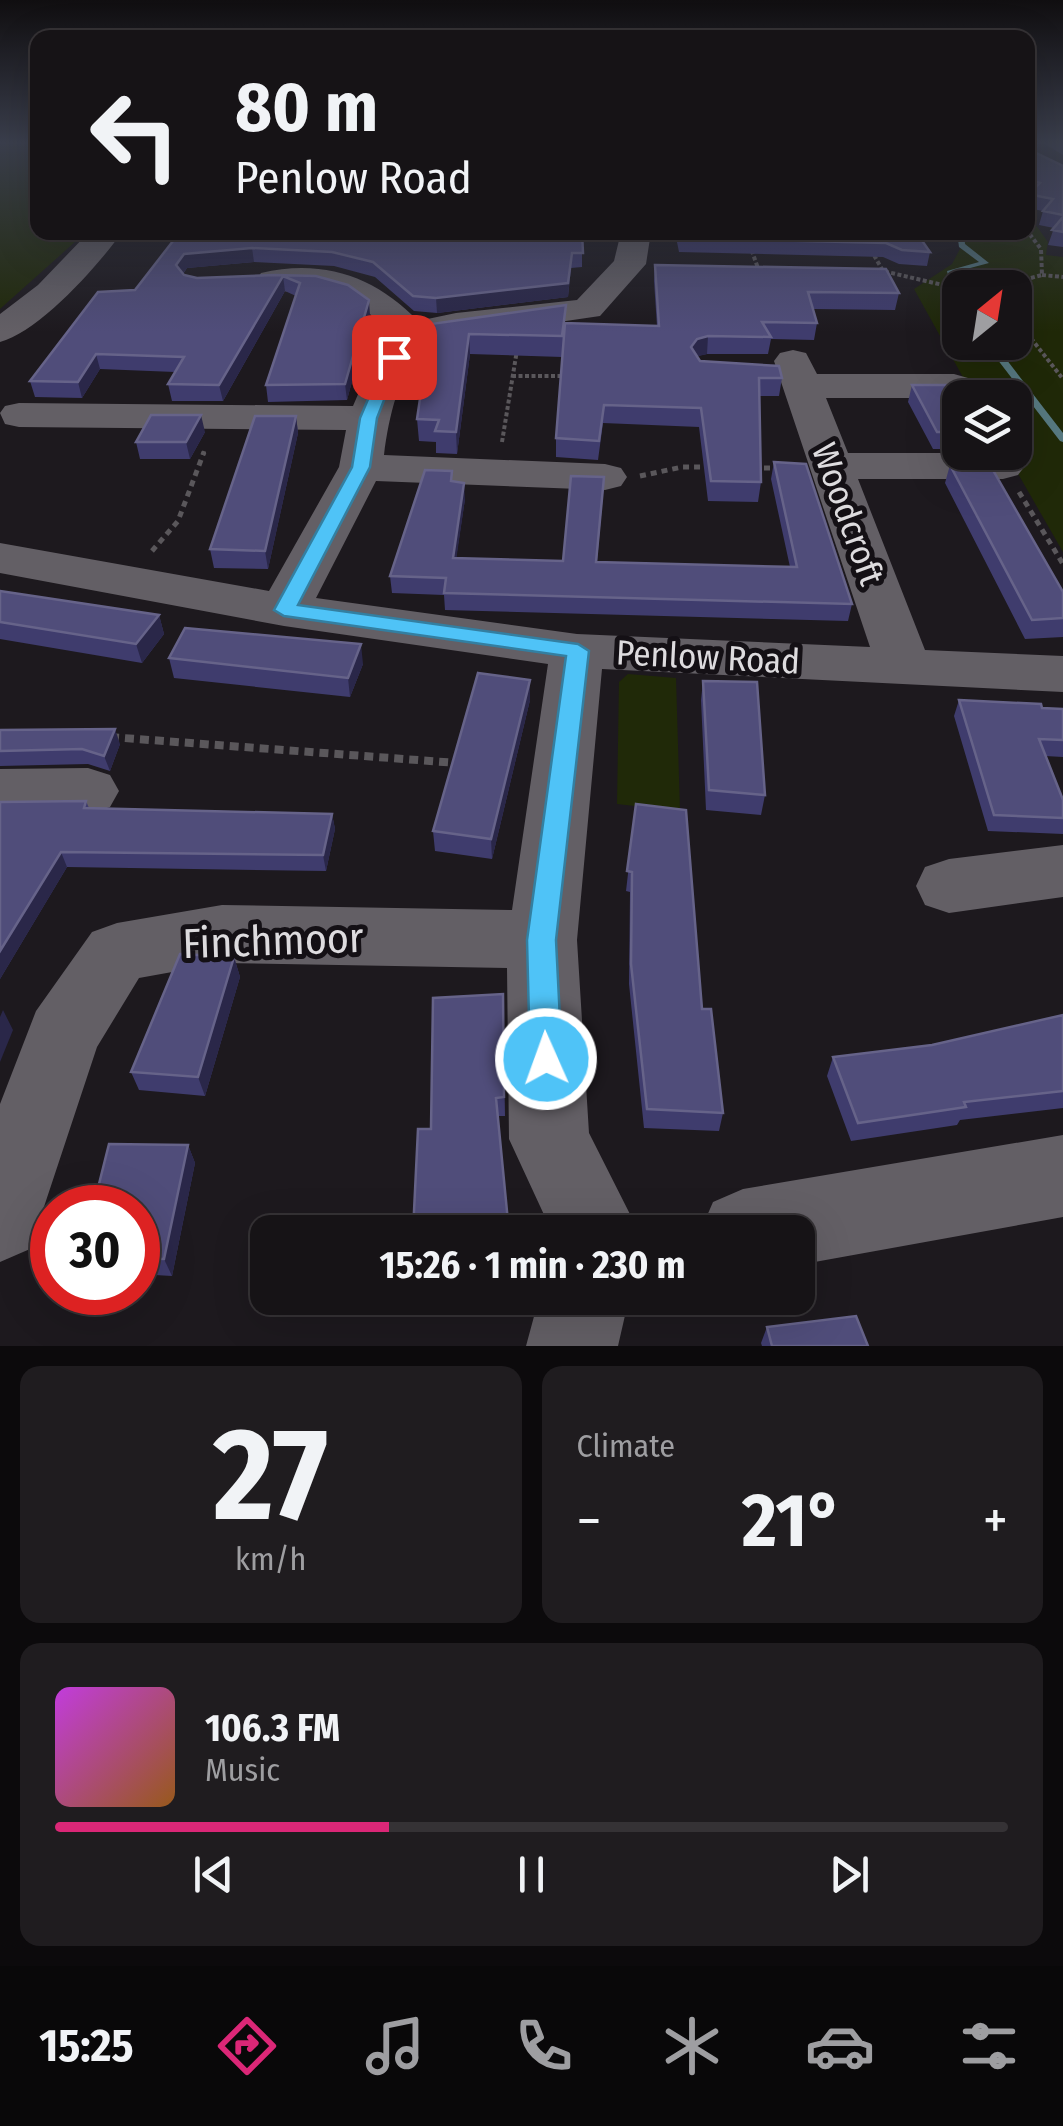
<!DOCTYPE html>
<html lang="en">
<head>
<meta charset="utf-8">
<style>
	:root { --surface:#161316; --page:#1f1c1f; --text:#f1f3f6; --muted:#9e9ea1; --line:#353235; --accent:#db2777 }
	body { margin:0; font-family:"Fira Sans Condensed",sans-serif; background:var(--page); color:var(--text); height:100vh; display:flex; flex-direction:column; font-size:38px; white-space:nowrap }
	* { box-sizing:border-box; margin:0 }
	p { font-size:32px; color:var(--muted) }
	.icon { flex:none; width:55px; height:55px; fill:none; stroke:currentColor; stroke-width:2; stroke-linecap:round; stroke-linejoin:round }
	.map { position:relative; height:1346px; overflow:hidden }
	.sheet { display:flex; flex-direction:column; gap:20px; padding:20px; background:#0c0a0c; flex:1 }
	.sheet>* { flex:none }
	.banner { position:absolute; left:30px; top:30px; width:1005px; height:210px; border-radius:20px; box-shadow:0 10px 40px #0002,0 0 0 2px var(--line); background:#161316; color:var(--text); overflow:hidden }
	.needle { width:65px; rotate:30deg }
	.buttons { position:absolute; left:942px; top:270px; display:grid; gap:20px }
	.buttons a { display:grid; place-items:center; width:90px; height:90px; border-radius:20px; background:var(--surface); box-shadow:0 10px 40px #0002,0 0 0 2px var(--line); font-size:50px }
	.speed { position:absolute; left:30px; top:1185px; display:flex; gap:20px; font-size:50px; font-weight:700; text-align:center }
	.speed>* { display:grid; place-content:center; width:130px; height:130px; border-radius:50%; background:var(--surface); box-shadow:0 10px 40px #0002,0 0 0 2px var(--line); line-height:1 }
	.speed .limit { border:15px solid #d22; background:#fff; color:#111 }
	.pin { position:absolute; display:grid; place-items:center; width:85px; height:85px; color:#fff; margin:-42px; border-radius:20px; box-shadow:0 5px 15px #0006 }
	.me { position:absolute; width:110px; margin:-55px; rotate:358deg; stroke-linejoin:round; filter:drop-shadow(0 0 8px #0008) }
	.turn { display:flex; align-items:center; gap:35px; height:210px; padding:0 40px; font-size:45px }
	.turn .icon { width:130px; height:130px; stroke-width:2.5 }
	.turn b { display:block; font-size:70px; line-height:85px }
	.big { font-size:75px; font-weight:700; line-height:1.1 }
	.sheet .tile { flex:1; display:flex; flex-direction:column; justify-content:center; gap:15px; min-width:0; padding:0 35px; border-radius:20px; background:var(--page) }
	.sheet .dial { align-items:center; gap:0 }
	.dial b { font-size:130px; line-height:1 }
	.song { display:flex; align-items:center; gap:30px }
	.cover { width:120px; height:120px; border-radius:15px; background:linear-gradient(135deg,hsl(290 70% 55%),hsl(30 70% 35%)) }
	.played { height:10px; border-radius:5px; background:linear-gradient(90deg,var(--accent) 35%,var(--line) 35%) }
	.keys { display:flex; justify-content:space-around; direction:ltr }
	.heat { display:flex; justify-content:space-between; align-items:center; font-size:55px; direction:ltr }
	.sheet .tiles { flex:1; display:grid; gap:20px; grid-template-columns:1fr 1fr }
	.tile:last-child { grid-column:span 2 }
	.trip { position:absolute; left:250px; top:1215px; width:565px; height:100px; border-radius:20px; background:var(--surface); box-shadow:0 10px 40px #0002,0 0 0 2px var(--line); font-weight:700; line-height:100px; text-align:center }
	.tab-bar { display:flex; height:160px; justify-content:space-around; align-items:center; background:#090809; color:var(--muted) }
	.tab-bar .icon { width:70px; height:70px }
	.tab-bar .current { color:var(--accent) }
	.tab-bar b { font-size:45px; color:var(--text) }
	.map>svg:first-child { display:block }
	.green { fill:#202908; fill-rule:evenodd }
	.lines { fill:none; stroke-linecap:round; stroke-linejoin:round }
	.stream { fill:#577981; fill-rule:evenodd }
	.path-far2 { stroke:#5a575b; stroke-width:4; stroke-dasharray:4 2.5; stroke-linecap:butt }
	.path-far1 { stroke:#5a575b; stroke-width:5; stroke-dasharray:6 5; stroke-linecap:butt }
	.path { stroke:#5a575b; stroke-width:8; stroke-dasharray:9 6; stroke-linecap:butt }
	.minor { fill:#635f65; fill-rule:evenodd }
	.wall { fill:#3f3c6d }
	.shaded-wall { fill:#2a2749 }
	.building { fill:#504d7a; stroke:#666389; stroke-width:2.5 }
	.route { fill:#4fc3f7; stroke:#337fa1; stroke-width:2.5 }
	.labels { text-anchor:middle; dominant-baseline:central; stroke-width:10; stroke-linejoin:round; paint-order:stroke }
	.street-label { font-size:35px; fill:#dddbde; stroke:#141015 }
	.near-street-label { font-size:42px; fill:#dddbde; stroke:#141015 }
</style>
</head>
<body>
<div class="map">
<svg width="1063" height="1346" viewBox="0 0 1063 1346">
	<rect width="100%" height="100%" fill="#1d191e"/>
	<path class="green" d="M0,144H37L38,232L85,233L0,309Z
		M1028,214L1048,242L1046,255L1063,257V552L1006,453L1015,452V398L974,397L914,289L952,264L962,245L951,233L1028,232ZM960,288H1015V342H960Z
		M628,674L676,678L680,811L617,804L619,682Z"/>
	<g class="lines">
		<path class="stream" d="M957,232H964L965,244L989,263L955,272L960,292V310L956,308L947,271L979,262L959,247Z
			M984,342H993L1063,433V442L1060,441Z"/>
		<path class="path-far2" d="M745,232L758,268
			M871,250L883,271L960,289
			M1042,275L1063,277
			M1008,288L1012,283L1042,275L1041,249L1028,232
			M1015,318L1063,379
			M512,376H566
			M502,442L517,350
			M203,455L205,449"/>
		<path class="path-far1" d="M753,468H781
			M640,476L682,467H711
			M1019,492L1063,564
			M152,551L178,521L204,452"/>
		<path class="path" d="M110,737L457,763"/>
		<path class="minor" d="M89,232H122C99,265 39,332 0,342V314L38,285Z
			M621,232H651L646,264L600,316L423,342C399,375 389,415 384,455L605,464L621,468L627,477L621,486L605,490L376,481L316,598L577,634L870,647L774,361L780,353L793,350L806,353L817,374H954L968,378L974,386L968,394L954,398H826L848,453H1003L1018,457L1025,466L1018,475L1003,479H858L925,650L1063,656V692L602,669L577,940L589,1133L639,1232H552L509,1139L507,968L222,963L139,978L97,1047L30,1249L0,1262V1104L36,1011L92,932L117,923L222,905L512,910L548,664L284,626L0,573V543L269,591L339,467L346,430L19,427L5,424L0,413L5,406L19,403L353,406L374,357L391,335C334,272 327,303 261,287L256,280L261,273C323,258 376,277 418,321L456,313L577,300L614,261Z
			M88,768L110,775L119,791L110,807L88,814L0,815V769Z
			M1063,845V897L949,913L925,905L916,886L925,867L949,859Z
			M1063,1135V1217L798,1265V1232H700L713,1202L743,1189Z
			M539,1298H629L618,1346H526Z"/>
	</g>
	<path class="wall" d="M1028,144L1030,150L1063,166V247L1048,245L1054,228L1039,225L1043,211L1028,208Z
		M1045,144H1063V155Z
		M180,232H582V267L571,268L568,297L437,313L414,311L375,277L334,266L254,262L187,268L183,274L184,275L197,278L316,276L370,315L347,400L268,402L266,385L296,296L285,291L223,401H172L168,384L175,372L100,369L82,398L35,397L30,381L135,290Z
		M675,232H916L930,252L927,266L899,264L883,257L679,252Z
		M655,265L899,293L895,310L813,309L817,323L814,340L771,339L768,354H707L697,356L700,361L782,378L779,396H760L761,482L758,502L708,501L699,427L603,423L598,460L556,457V438L657,326L654,281Z
		M566,305L562,357L470,354L457,454L436,453V442L419,441L417,419L431,324Z
		M912,385L960,409V449H933L908,402Z
		M296,416L298,433L268,569L214,568L210,549Z
		M205,432L190,459H140L136,442Z
		M774,462L852,604L848,621L445,610L444,595L392,593L390,576L453,482L465,499L456,558L563,561L603,494L597,562L790,567L771,479Z
		M950,465L1063,592V637L1025,639L945,483Z
		M0,591L159,615L164,634L142,663L0,639Z
		M169,658L363,664L350,697L174,678Z
		M703,681L765,795L761,815L706,810L701,700Z
		M530,700L492,859L435,851L433,831Z
		M959,700L1063,709V757L1045,756L1063,800V834L988,831L954,716Z
		M0,730L120,744L110,771L88,764L0,766Z
		M86,801L89,808L332,814L335,829L326,871L67,867L0,979V802Z
		M636,804L702,1009L723,1113L719,1131L644,1128L629,984L630,892L626,891Z
		M234,957L240,977L205,1096L139,1090L131,1072Z
		M503,994L505,1116H498L509,1232L431,1129Z
		M1063,1015V1108L960,1120L957,1125L851,1141L827,1076L833,1057L932,1045Z
		M188,1145L195,1163L172,1276L138,1274V1208Z
		M767,1327L868,1346H762L761,1343Z"/>
	<path class="shaded-wall" d="M252,248L254,262L187,268L179,279L176,265L184,254Z
		M572,253L568,297L437,313L436,298Z
		M283,276L285,291L223,401L219,385Z
		M369,300L370,315L347,400L345,384Z
		M469,334L470,354L457,454L456,432Z
		M708,336L707,354L695,357L691,347L697,339Z
		M96,354L100,369L82,398L78,382Z
		M201,415L205,432L190,459L186,442Z
		M296,416L298,433L268,569L265,551Z
		M464,483L465,499L454,575L453,558Z
		M159,615L164,634L142,663L136,644Z
		M361,644L363,664L350,697L348,678Z
		M530,680V700L492,859L491,839Z
		M115,729L120,744L110,771L104,756Z
		M332,814L335,829L326,871L323,855Z
		M61,852L67,867L0,979V951Z
		M234,957L240,977L205,1096L198,1077Z
		M3,1010L13,1030L0,1062V1017Z
		M188,1145L195,1163L172,1276L164,1259Z"/>
	<path class="building" d="M1028,144H1029L1030,150L1063,166V215L1043,211L1053,199L1028,194L1040,183L1028,180V169L1029,168L1028,167Z
		M1063,217V232L1052,230Z
		M180,232H582L583,253H572L568,283L436,298L413,296L373,262L332,252L252,248L184,254L176,265L184,275L197,278L275,275L316,276L348,285L369,300L345,384L266,385L300,283L283,276L219,385L168,384L184,357L96,354L78,382L30,381L98,292L135,290Z
		M679,232H916L930,252L902,250L886,243L680,238Z
		M655,265L886,269L899,293L808,292L817,323L762,322L771,337L708,336L697,339L691,347L700,361L779,366L782,378H759L761,482L711,481L701,408L604,405L599,441L556,438L565,323L659,326Z
		M566,305L562,336L469,334L456,432L435,431L439,420L417,419L431,324Z
		M912,385H946L960,409V432H937Z
		M151,415H201L186,442H136Z
		M255,416H296L265,551L210,549Z
		M774,462L806,464L852,604L444,593L446,578L390,576L425,470L452,471L451,481L464,483L453,558L563,561L571,476L604,477L596,562L797,567Z
		M950,465H990L1063,592V618L1032,620Z
		M0,591L159,615L136,644L0,622Z
		M185,628L361,644L348,678L169,658Z
		M478,673L530,680L491,839L433,831Z
		M703,681L757,682L765,795L709,790Z
		M959,700L1041,704L1042,708L1063,709V740L1039,739L1063,800V818L994,815Z
		M115,729L104,756L82,749L0,751V730Z
		M86,801L84,808L332,814L323,855L61,852L0,951V802Z
		M636,804L686,810L702,1009H711L723,1113L647,1109L631,964L632,872L627,871Z
		M180,954L234,957L198,1077L131,1072Z
		M503,994L504,1097L496,1098L509,1232H413L418,1129H431L433,998Z
		M1063,1015V1091L964,1102L966,1107L858,1123L833,1057L932,1045Z
		M109,1144L188,1145L164,1259L138,1258V1208H93Z
		M856,1316L868,1346H772L767,1327Z"/>
	<linearGradient id="sky" x2="0" y2="1"><stop stop-color="#100e10"/><stop offset="0.43" stop-color="#3a3e4c"/><stop offset="1" stop-color="#3a3e4c" stop-opacity="0"/></linearGradient>
	<rect width="1063" height="332" fill="url(#sky)"/>
	<path class="route" d="M394,352L401,357L377,418L370,467L298,605L578,644L589,651L556,940L562,1059L557,1069L546,1074L535,1069L530,1059L527,940L566,656L284,616L274,610L352,467L360,418L386,357Z"/>
	<g class="labels">
		<g class="street-label">
			<text transform="translate(848 514) rotate(70)">Woodcroft</text>
			<text transform="translate(708 657) rotate(3)">Penlow Road</text>
		</g>
		<g class="near-street-label">
			<text transform="translate(273 941) rotate(-2)">Finchmoor</text>
		</g>
	</g>
</svg>
<div class="buttons">
<a><svg class="needle" viewBox="-14 -14 28 28"><path d="M0-13l5 13h-10z" fill="#e53935"/><path d="M0 13l5-13h-10z" fill="#9e9ea1"/></svg></a>
<a><svg class="icon" aria-label="layers" viewBox="0 0 24 24"><path d="M12 4l9 5-9 5-9-5zM3 14l9 5 9-5"/></svg></a>
</div>
<div class="speed"><div class="limit">30</div></div>
<div class="pin" style="left:394px;top:357px;background:#d93025"><svg class="icon" aria-label="arrive" viewBox="0 0 24 24"><path d="M6 21V4h12l-3 4 3 4H6"/></svg></div>
<svg class="me" style="left:546px;top:1059px" viewBox="-20 -20 40 40"><circle r="17" fill="#4fc3f7" stroke="#fff" stroke-width="3"/><path d="M0-11L8 9 0 5-8 9z" fill="#fff"/></svg>
<div class="trip">15:26 · 1 min · 230 m</div>
<div class="banner">
<div class="turn"><svg class="icon" aria-label="left" viewBox="0 0 24 24"><path d="M17 20v-9H6M10 6l-5 5 5 5"/></svg><div><b>80 m</b>Penlow Road</div></div>
</div>
</div>
<section class="sheet">
<div class="tiles">
<div class="tile dial"><b>27</b><p>km/h</p></div>
<div class="tile"><p>Climate</p>
<div class="heat"><a>−</a><b class="big">21°</b><a>+</a></div>
</div>
<div class="tile">
<div class="song"><i class="cover"></i><div><b>106.3 FM</b><p>Music</p></div></div>
<div class="played"></div>
<div class="keys"><svg class="icon" aria-label="previous" viewBox="0 0 24 24"><path d="M18 5L8 12l10 7zM5 5v14"/></svg><svg class="icon" aria-label="pause" viewBox="0 0 24 24"><path d="M8 5v14M16 5v14"/></svg><svg class="icon" aria-label="next" viewBox="0 0 24 24"><path d="M6 5l10 7-10 7zM19 5v14"/></svg></div>
</div>
</div>
</section>
<nav class="tab-bar">
<b>15:25</b>
<svg class="icon current" aria-label="directions" viewBox="0 0 24 24"><path d="M12 3l9 9-9 9-9-9zM9 14v-3h6M13 9l2 2-2 2"/></svg>
<svg class="icon" aria-label="music" viewBox="0 0 24 24"><path d="M9 18V5l10-2v13"/><circle cx="6" cy="18" r="3"/><circle cx="16" cy="16" r="3"/></svg>
<svg class="icon" aria-label="phone" viewBox="0 0 24 24"><path d="M5 4h4l2 5-3 2q2 4 5 5l2-3 5 2v4C11 20 4 13 5 4z"/></svg>
<svg class="icon" aria-label="climate" viewBox="0 0 24 24"><path d="M12 3v18M4 7l16 10M4 17L20 7"/></svg>
<svg class="icon" aria-label="car" viewBox="0 0 24 24"><path d="M5 17H2v-5l4-1 3-4h7l3 4 3 1v5h-3M9 17h6M6 11h13"/><circle cx="7" cy="17" r="2"/><circle cx="17" cy="17" r="2"/></svg>
<svg class="icon" aria-label="filters" viewBox="0 0 24 24"><path d="M4 7h16M4 17h16"/><circle cx="9" cy="7" r="2"/><circle cx="15" cy="17" r="2"/></svg>
</nav>
</body>
</html>
